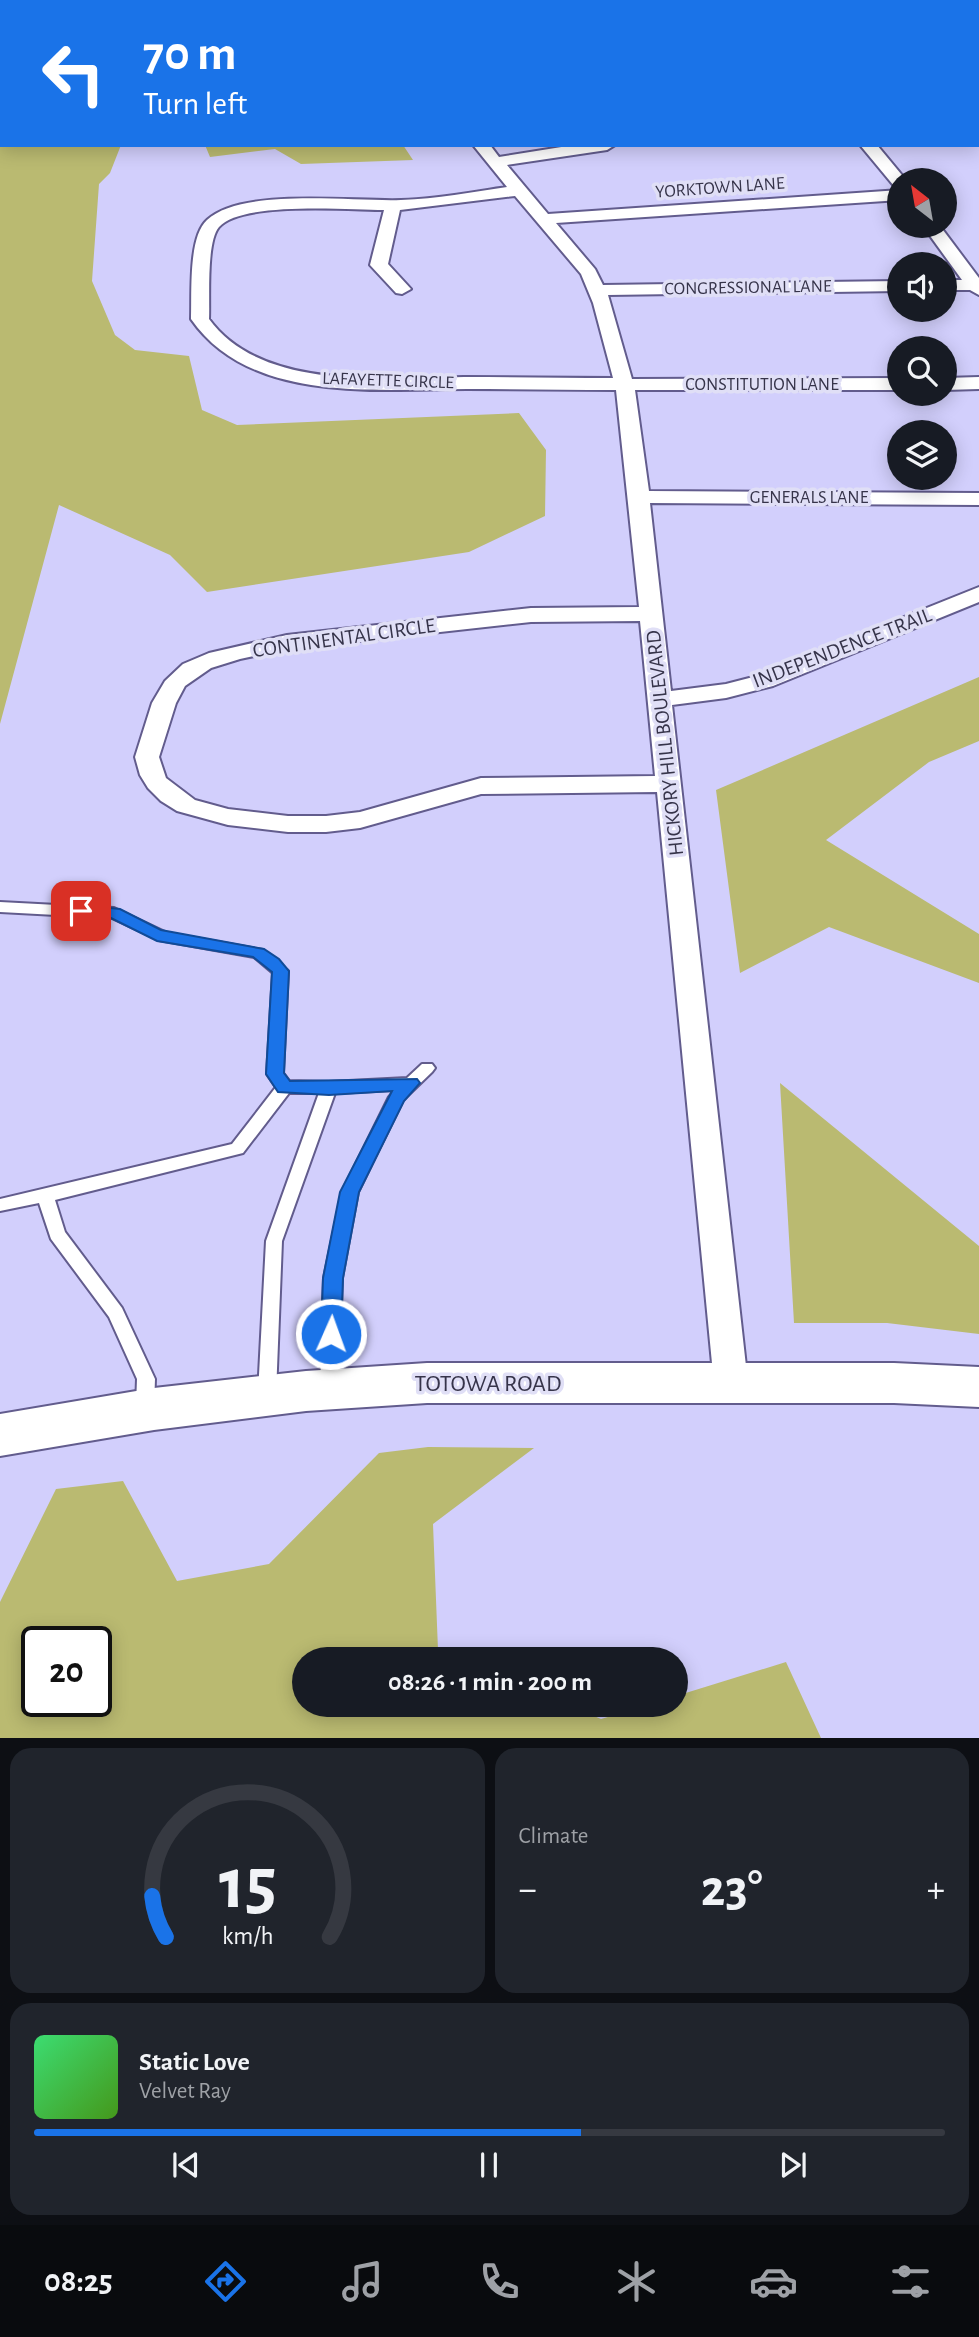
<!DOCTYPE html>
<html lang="en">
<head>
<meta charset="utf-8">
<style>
	:root { --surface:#171b24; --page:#20242c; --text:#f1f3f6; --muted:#9ea1a6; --line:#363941; --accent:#1a73e8 }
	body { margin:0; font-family:"Alegreya Sans",sans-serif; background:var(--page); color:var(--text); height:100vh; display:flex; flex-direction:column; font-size:26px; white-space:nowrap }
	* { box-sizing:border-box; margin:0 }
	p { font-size:23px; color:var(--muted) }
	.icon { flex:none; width:38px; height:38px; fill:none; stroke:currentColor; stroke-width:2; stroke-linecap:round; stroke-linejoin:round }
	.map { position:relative; height:1738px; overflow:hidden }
	.side { display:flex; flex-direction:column; gap:10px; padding:10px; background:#0d0f14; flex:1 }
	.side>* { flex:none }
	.hud { position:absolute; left:0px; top:0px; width:980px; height:147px; box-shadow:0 4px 18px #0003; background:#1a73e8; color:#fff; overflow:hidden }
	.needle { width:46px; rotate:329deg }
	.tools { position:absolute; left:887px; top:168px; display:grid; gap:14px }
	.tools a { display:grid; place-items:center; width:70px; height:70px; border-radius:50%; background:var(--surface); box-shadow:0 4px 18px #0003; font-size:35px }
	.speed { position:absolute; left:21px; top:1626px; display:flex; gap:14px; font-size:35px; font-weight:700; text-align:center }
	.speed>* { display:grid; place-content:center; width:91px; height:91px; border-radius:50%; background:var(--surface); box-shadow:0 4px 18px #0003; line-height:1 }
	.speed .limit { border:4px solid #111; border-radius:10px; background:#fff; color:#111 }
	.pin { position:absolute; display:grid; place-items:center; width:60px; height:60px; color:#fff; margin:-30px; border-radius:14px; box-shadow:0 4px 10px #0006 }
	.me { position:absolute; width:77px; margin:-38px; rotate:2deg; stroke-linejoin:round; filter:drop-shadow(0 0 5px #0008) }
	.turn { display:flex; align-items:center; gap:24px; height:147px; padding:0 28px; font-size:32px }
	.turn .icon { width:91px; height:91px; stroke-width:2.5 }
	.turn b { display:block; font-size:49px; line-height:60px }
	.big { font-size:52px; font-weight:600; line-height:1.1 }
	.side .tile { flex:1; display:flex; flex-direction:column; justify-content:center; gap:10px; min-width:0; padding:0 24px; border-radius:21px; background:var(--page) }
	.side .dial { align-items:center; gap:0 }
	.dial svg { height:182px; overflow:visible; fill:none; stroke:var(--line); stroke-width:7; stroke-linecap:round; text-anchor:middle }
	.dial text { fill:var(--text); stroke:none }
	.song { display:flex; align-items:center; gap:21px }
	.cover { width:84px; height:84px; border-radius:10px; background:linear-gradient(135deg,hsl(140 70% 55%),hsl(100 70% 35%)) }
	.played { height:7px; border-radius:4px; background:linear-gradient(90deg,var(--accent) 60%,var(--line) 60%) }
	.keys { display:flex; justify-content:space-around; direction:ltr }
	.heat { display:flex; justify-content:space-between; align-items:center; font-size:38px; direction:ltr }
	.side .tiles { flex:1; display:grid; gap:10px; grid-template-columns:1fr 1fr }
	.tile:last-child { grid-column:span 2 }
	.trip { position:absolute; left:292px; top:1647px; width:396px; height:70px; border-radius:35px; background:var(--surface); box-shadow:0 4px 18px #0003; font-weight:600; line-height:70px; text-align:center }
	.tab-bar { display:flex; height:112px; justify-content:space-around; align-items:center; background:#090b0e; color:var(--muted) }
	.tab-bar .icon { width:49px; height:49px }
	.tab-bar .active { color:var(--accent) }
	.tab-bar b { font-size:32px; color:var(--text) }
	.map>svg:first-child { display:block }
	.green { fill:#baba71; fill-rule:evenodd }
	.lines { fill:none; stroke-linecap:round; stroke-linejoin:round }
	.stream { stroke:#56acd0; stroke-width:4.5 }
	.service-casing { stroke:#625c8d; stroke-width:4 }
	.minor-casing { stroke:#625c8d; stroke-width:4 }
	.secondary-casing { stroke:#625c8d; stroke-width:4 }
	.service { fill:#fff; fill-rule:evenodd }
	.minor { fill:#fff; fill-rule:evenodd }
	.secondary { fill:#fff; fill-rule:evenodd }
	.route { fill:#1a73e8; stroke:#114b97; stroke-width:2 }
	.labels { text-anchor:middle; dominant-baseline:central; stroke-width:7; stroke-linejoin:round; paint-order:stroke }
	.far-street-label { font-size:18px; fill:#36344a; stroke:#e0dff6 }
	.street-label { font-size:21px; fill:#36344a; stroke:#e0dff6 }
	.near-street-label { font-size:24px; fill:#36344a; stroke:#e0dff6 }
</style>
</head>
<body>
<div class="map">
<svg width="979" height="1739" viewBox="0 0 979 1739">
	<rect width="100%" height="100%" fill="#d2cffc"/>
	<path class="green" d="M0,0H861L865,2H2V145H121L110,173L99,184L92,281L115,335L135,350L189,356L202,410L237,425L519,413L546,450L545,516L469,552L207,592L170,555L59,505L0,724Z
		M205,145H403L413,160L301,164L275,149L210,157Z
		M979,677V741L929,762L826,840L979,934V983L829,927L740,973L716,790Z
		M780,1083L979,1246V1334L887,1323H794Z
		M428,1447L534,1448L433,1524L438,1650L458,1659H304V1704H566L601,1719L649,1705L676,1704V1696L786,1662L821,1738H0V1602L56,1489L123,1481L177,1581L269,1564L379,1453ZM37,1642H96V1701H37Z"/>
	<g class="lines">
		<path class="stream" d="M4,2L8,0"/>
		<defs>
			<path id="service" d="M0,902L114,908L167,933L263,950L288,971L283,1073L289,1081L329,1082L407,1078L422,1064H432L435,1068L432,1072L403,1100L358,1192L342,1278L338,1388L335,1393L329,1395L323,1393L320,1388L324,1278L342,1192L389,1097L395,1090L335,1093L282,1241L276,1394L273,1399L267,1401L261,1399L258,1394L266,1241L319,1093H289L243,1153L55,1200L65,1232L122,1308L155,1379L154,1406L151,1411L145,1414L139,1411L136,1406L137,1379L109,1317L51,1239L39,1203L0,1211V1199L232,1144L276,1087L267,1074L273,973L254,957L159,940L112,918L0,912Z"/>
			<path id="minor" d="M473,145H490L499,157L574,145H615L607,150L507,165L548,214L900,190V200L556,223L595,269L603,285L900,281V291L608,295L632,379L900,378V390H635L649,491L979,493V505L650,503L671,691L726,684L757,676L979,587V602L773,686L726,698L672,705L748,1384L743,1394L731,1398L719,1394L714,1384L657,792L481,794L360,828L326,832H288L228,825L177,811L161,801L148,788L140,775L135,757L152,703L165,681L183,664L209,653L287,635L531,608L639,607L616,390C566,390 517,389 467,389C376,389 250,404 191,319C192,294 188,237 207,220C242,187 354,202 401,200C437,199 472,192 507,187ZM515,196L581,274L593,303L613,378C563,378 514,377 464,377C386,378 261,391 209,319C210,299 206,242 219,227C242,201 349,210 384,210L370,265L396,293L402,294L411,289L388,264L400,210ZM640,621L655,776L481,778L360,812L326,816H288L228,809L195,800L166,778L159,757L176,703L185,686L211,668L240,659L287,649L531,622Z
				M860,145H877L906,180H900V188L894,186Z
				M923,226H940L979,278V295L970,290H945V280H962Z
				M979,377V389L945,390V378Z"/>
			<path id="secondary" d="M427,1363H894L979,1367V1407L894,1403H427L306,1411L154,1430L0,1456V1414L154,1388L306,1371Z"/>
		</defs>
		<use href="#service" class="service-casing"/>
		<use href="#minor" class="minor-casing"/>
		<use href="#secondary" class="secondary-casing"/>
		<use href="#service" class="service"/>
		<use href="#minor" class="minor"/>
		<use href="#secondary" class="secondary"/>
	</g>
	<path class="route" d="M81,905L120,909L161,930L264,949L279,959L289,971L284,1073L290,1081L417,1079L420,1083L404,1101L359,1192L343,1278L341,1334L338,1340L331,1342L324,1340L321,1334L323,1278L340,1192L392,1091L329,1095L278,1092L266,1074L272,972L253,957L157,941L111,918L75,914L73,911Z"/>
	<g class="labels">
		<g class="far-street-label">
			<text transform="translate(720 188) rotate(-4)">YORKTOWN LANE</text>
			<text transform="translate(748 288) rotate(-1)">CONGRESSIONAL LANE</text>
			<text transform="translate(388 381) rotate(2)">LAFAYETTE CIRCLE</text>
			<text x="762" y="385">CONSTITUTION LANE</text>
			<text x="809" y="498">GENERALS LANE</text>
		</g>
		<g class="street-label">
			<text transform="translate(344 638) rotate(-8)">CONTINENTAL CIRCLE</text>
			<text transform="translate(842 648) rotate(-21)">INDEPENDENCE TRAIL</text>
			<text transform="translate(665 743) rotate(-96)">HICKORY HILL BOULEVARD</text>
		</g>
		<g class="near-street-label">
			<text x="488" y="1384">TOTOWA ROAD</text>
		</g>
	</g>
</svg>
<div class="tools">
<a><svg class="needle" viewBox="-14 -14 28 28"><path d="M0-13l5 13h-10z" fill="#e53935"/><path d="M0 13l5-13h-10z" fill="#9ea1a6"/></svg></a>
<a><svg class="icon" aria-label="sound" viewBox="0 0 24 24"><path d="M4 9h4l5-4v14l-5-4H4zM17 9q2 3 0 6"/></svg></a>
<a><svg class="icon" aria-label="search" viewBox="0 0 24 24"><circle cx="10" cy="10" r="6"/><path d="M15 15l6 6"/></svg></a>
<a><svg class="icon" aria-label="layers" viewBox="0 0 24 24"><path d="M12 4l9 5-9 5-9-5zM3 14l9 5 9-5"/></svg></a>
</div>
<div class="speed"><div class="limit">20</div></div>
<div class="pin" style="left:81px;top:911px;background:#d93025"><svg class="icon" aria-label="arrive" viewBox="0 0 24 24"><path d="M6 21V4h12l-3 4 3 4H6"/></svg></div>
<svg class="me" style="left:331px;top:1334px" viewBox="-20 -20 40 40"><circle r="17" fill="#1a73e8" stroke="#fff" stroke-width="3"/><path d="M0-11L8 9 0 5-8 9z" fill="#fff"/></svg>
<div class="trip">08:26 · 1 min · 200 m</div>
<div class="hud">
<div class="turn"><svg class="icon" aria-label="left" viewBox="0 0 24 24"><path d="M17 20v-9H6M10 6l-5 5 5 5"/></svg><div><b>70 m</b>Turn left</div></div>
</div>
</div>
<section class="side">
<div class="tiles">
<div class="tile dial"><svg viewBox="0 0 100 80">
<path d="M14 69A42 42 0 1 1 86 69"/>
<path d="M14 69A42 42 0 0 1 8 51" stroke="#1a73e8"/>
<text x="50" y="56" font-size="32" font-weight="700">15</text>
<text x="50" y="72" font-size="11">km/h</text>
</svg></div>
<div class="tile"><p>Climate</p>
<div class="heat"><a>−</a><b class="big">23°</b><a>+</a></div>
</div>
<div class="tile">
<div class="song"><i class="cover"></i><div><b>Static Love</b><p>Velvet Ray</p></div></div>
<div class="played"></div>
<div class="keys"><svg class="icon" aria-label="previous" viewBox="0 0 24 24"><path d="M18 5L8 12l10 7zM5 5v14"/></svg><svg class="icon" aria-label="pause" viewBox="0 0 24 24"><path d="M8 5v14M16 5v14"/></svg><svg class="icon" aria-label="next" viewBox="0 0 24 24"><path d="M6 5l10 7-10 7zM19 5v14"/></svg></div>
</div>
</div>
</section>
<nav class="tab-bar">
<b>08:25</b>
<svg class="icon active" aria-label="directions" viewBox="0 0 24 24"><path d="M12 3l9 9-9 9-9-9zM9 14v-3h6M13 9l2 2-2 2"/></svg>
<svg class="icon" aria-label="music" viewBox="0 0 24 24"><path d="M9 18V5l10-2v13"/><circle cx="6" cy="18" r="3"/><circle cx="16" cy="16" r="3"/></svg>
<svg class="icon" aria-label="phone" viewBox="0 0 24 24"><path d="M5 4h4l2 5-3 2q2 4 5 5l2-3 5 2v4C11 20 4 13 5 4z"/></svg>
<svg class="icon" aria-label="climate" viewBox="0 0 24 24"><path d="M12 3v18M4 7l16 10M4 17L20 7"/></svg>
<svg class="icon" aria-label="car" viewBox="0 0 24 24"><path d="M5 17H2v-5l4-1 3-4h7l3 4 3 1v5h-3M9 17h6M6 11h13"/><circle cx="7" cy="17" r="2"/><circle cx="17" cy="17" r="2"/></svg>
<svg class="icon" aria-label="filters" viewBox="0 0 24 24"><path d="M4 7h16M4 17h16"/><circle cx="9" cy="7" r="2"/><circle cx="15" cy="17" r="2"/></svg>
</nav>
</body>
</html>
